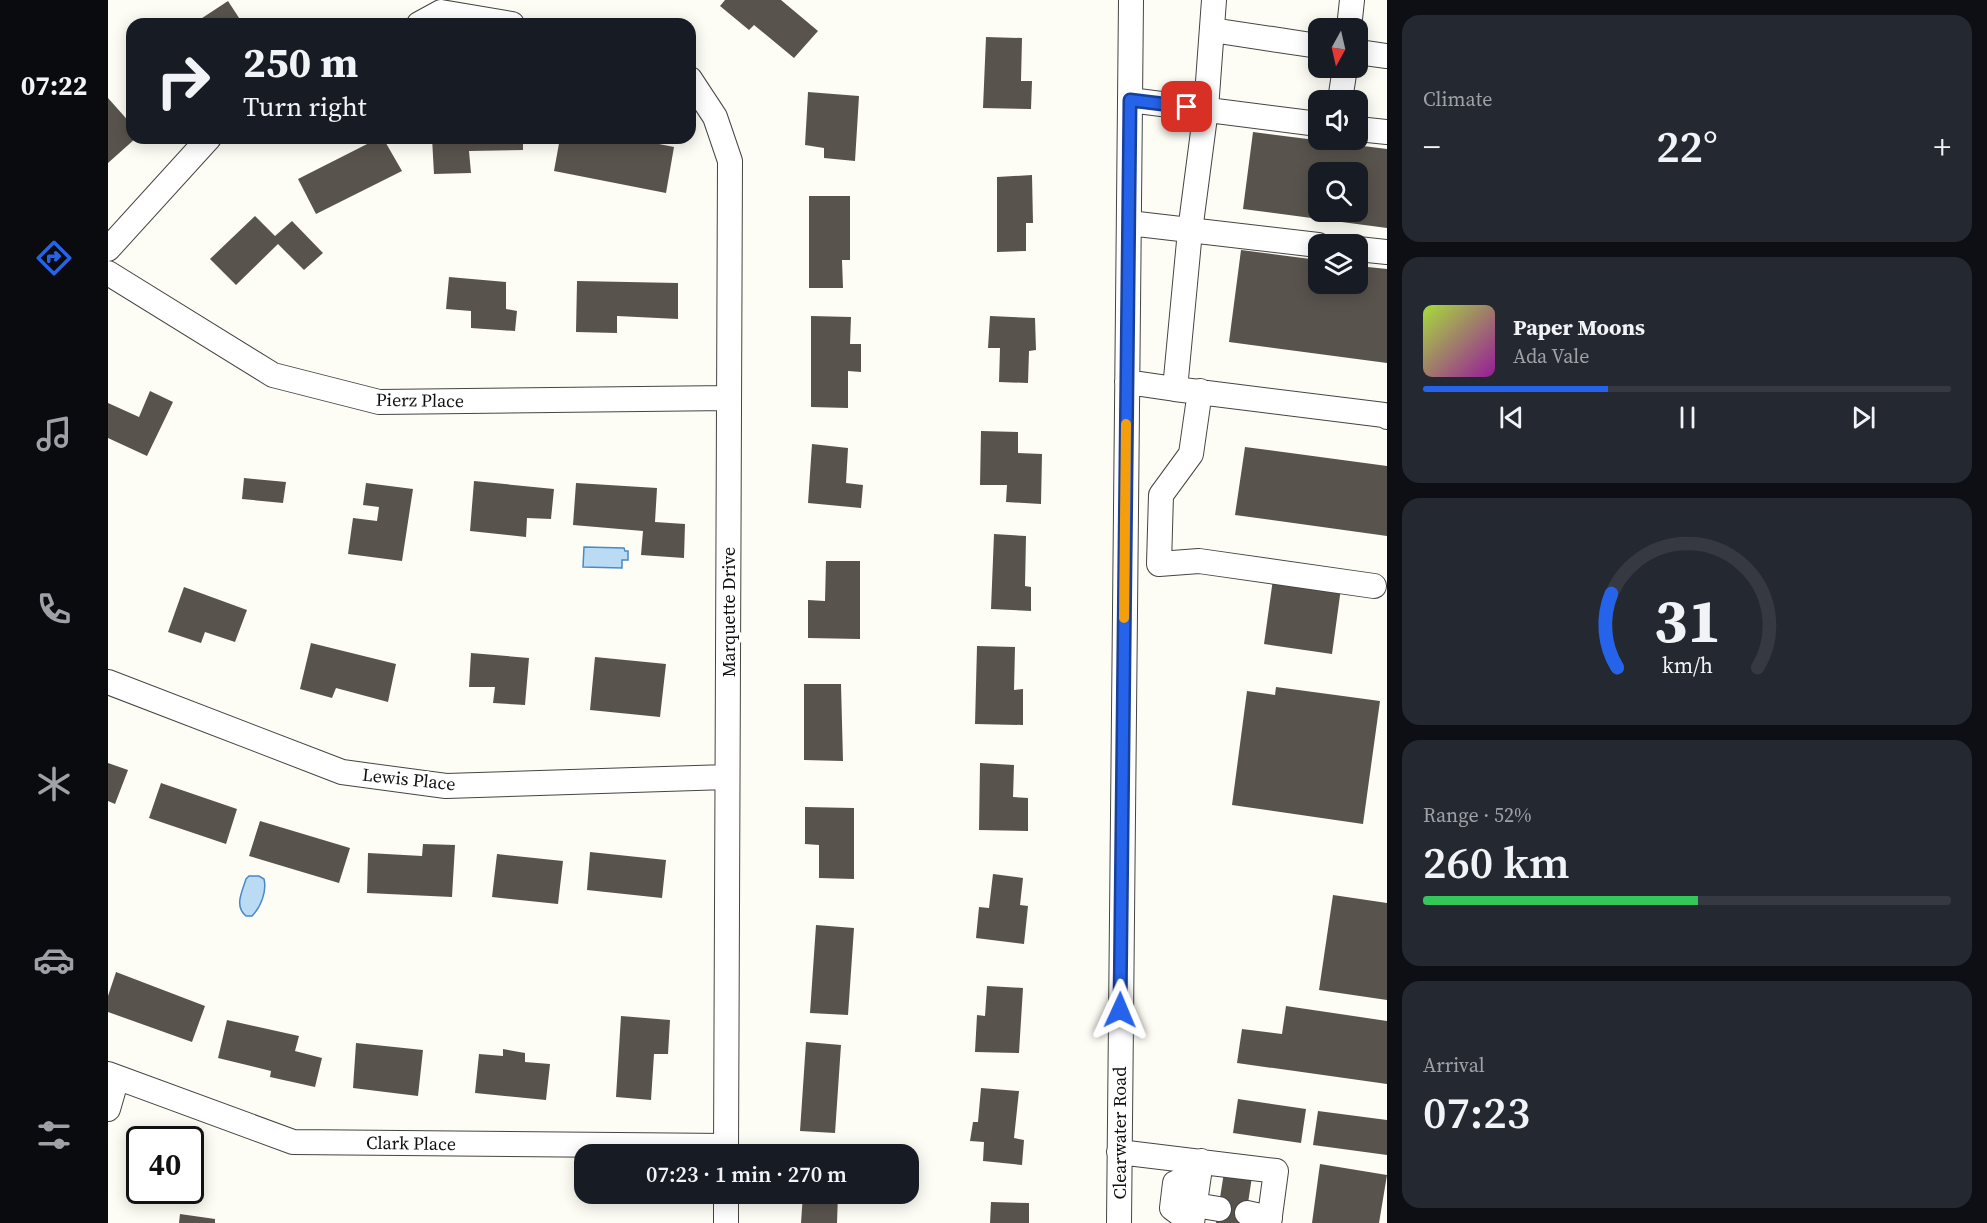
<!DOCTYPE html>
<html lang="en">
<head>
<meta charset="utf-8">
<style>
	:root { --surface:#171b24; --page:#242831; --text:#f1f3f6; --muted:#9ea1a6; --line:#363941; --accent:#2563eb }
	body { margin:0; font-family:"Source Serif 4",serif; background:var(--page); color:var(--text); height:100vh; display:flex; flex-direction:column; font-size:22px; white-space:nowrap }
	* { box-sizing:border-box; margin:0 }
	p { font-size:20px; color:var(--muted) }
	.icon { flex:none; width:33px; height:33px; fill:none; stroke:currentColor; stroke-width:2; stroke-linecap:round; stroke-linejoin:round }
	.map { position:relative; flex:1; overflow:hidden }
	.drawer { display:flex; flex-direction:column; gap:15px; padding:15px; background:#0d0f14; width:600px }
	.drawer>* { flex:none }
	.hud { position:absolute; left:18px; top:18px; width:570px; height:126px; border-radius:18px; box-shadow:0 3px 15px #0003; background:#171b24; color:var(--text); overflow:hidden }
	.needle { width:39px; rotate:188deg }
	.tools { position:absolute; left:1200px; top:18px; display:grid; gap:12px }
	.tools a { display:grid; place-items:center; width:60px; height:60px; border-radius:12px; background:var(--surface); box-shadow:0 3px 15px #0003; font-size:30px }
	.speed { position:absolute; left:18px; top:1126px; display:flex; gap:12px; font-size:30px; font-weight:700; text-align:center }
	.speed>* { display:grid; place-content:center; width:78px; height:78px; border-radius:50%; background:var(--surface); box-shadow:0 3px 15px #0003; line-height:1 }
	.speed .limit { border:3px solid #111; border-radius:9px; background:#fff; color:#111 }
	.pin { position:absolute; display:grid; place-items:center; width:51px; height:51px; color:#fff; margin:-26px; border-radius:12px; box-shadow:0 3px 9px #0006 }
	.me { position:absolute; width:66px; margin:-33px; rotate:1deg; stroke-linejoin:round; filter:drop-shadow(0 0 4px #0008) }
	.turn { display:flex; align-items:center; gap:21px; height:126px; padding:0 18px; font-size:27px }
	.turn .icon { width:78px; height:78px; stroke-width:2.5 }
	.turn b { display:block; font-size:42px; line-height:51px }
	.big { font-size:45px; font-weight:600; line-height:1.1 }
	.drawer .tile { flex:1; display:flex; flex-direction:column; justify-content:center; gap:9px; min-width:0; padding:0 21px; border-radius:18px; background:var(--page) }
	.drawer .dial { align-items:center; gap:0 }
	.dial svg { height:156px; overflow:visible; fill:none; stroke:var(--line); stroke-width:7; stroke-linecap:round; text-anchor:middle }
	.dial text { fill:var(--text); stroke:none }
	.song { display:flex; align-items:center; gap:18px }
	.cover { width:72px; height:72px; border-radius:9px; background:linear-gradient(135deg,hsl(80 70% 55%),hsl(300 70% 35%)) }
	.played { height:6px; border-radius:3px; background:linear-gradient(90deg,var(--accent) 35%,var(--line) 35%) }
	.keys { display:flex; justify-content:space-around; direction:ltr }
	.heat { display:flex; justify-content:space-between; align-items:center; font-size:33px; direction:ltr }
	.charge { height:9px; border-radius:4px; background:linear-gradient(90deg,#34c759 52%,var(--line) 0) }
	.trip { position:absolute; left:466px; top:1144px; width:345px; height:60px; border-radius:18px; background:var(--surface); box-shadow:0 3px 15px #0003; font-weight:600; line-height:60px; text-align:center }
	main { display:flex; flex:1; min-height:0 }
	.dock { display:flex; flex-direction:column; width:108px; justify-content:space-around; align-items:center; background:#090b0e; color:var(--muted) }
	.dock .icon { width:42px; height:42px }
	.dock .current { color:var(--accent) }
	.dock b { font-size:27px; color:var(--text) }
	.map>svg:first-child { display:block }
	.water { fill:#bbdbf4; stroke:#458bc8; stroke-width:1.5 }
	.building { fill:#59534d; fill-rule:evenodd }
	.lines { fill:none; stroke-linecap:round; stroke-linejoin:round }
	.minor-casing { stroke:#444; stroke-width:26 }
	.minor { stroke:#fff; stroke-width:24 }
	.route-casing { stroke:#184099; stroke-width:15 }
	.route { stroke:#2563eb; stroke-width:10 }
	.slow { stroke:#f59e0b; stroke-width:10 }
	.labels { text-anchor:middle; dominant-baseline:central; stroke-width:6; stroke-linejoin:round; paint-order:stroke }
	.street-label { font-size:18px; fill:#111; stroke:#fff }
</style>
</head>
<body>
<main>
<nav class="dock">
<b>07:22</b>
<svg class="icon current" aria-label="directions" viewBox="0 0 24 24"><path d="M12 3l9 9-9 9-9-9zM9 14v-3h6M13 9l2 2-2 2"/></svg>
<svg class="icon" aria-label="music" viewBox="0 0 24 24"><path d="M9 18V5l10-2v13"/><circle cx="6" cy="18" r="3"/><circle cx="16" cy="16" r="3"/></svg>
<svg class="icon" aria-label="phone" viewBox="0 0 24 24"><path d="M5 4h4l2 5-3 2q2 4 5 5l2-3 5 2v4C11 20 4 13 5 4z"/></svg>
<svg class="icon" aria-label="climate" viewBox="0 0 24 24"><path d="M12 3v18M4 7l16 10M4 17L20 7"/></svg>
<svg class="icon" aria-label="car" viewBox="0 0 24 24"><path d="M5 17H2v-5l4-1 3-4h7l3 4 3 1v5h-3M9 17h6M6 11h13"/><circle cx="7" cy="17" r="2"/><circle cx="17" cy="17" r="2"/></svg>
<svg class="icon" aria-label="filters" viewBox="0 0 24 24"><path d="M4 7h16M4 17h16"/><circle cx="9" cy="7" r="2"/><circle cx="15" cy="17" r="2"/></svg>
</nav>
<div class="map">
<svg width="1279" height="1223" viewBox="0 0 1279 1223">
	<rect width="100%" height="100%" fill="#fefdf5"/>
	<path class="water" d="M476,547L516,548L517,551H520V560H514V568L475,567Z
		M141,876H151L156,879C159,891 153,907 144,916H138C126,906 134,892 138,879Z"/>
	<path class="building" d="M617,0H673L710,31L686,58L646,25L641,30L612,6Z
		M120,1L135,24H85Z
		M878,37L914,38L913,81H924L923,109L875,108Z
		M700,92L751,96L747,161L716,158V148L697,145Z
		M0,98L24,125V138H28L0,163Z
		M1145,132L1279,149V228L1135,209ZM1210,172H1250V212H1210Z
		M271,138H275L294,171L208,214L190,179Z
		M324,138H415V150L361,151L363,173L326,174Z
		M452,138H521L566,147L558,193L446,171Z
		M924,175L925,223H918V251L889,252V177Z
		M701,196H742V260H734L735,288H701Z
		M147,216L167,236L184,221L215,253L196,270L170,244L128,285L102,259Z
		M1133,250L1210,260V284H1250V266L1279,269V363L1121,342Z
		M341,277L398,282V309L409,311L407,331L363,328V311L338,309Z
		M469,281L570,283V319L509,316V333L468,332Z
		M703,316L743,317L742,344H753V372L740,371V408L703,407Z
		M882,316L927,318L928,350L921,351L920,383L891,382L892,348H880Z
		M42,391L65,402L39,456L0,438V403L31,417Z
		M873,431L910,432V453L934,454L933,504L898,502L899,485H872Z
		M704,444L740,448L738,483L755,485L753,508L700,503Z
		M1137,447L1279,466V536L1127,515Z
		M136,478L178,482L175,503L134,499Z
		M366,481L446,489L443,519L419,518L418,537L362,531Z
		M258,483L305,489L294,561L240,554L245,518L269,521L271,507L255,505Z
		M468,483L549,488L547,522L577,524L576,558L533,555L535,531L465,525Z
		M886,534L918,536L917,586L923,587V611L883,609Z
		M718,561H752V639L700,638V600L717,601Z
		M1165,579L1233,588L1224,654L1156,644Z
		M76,587L139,610L127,642L97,632L93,643L60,632Z
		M203,643L288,664L280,702L228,688L224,698L192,689Z
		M869,646L907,647L906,690L915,689V725L867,724Z
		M363,653L421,658L417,705L385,703L387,687H361Z
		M487,657L558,664L552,717L482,710Z
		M696,684H733L735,761L696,760Z
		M1168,687L1272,701L1255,824L1124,805L1139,691L1167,695Z
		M0,763L20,770L7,804L0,801Z
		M872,763L906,765L905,797L920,798V831L871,830Z
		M53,783L129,809L118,844L41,818Z
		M697,807L746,808V879L711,878V845L697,844Z
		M152,821L242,848L231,883L141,856Z
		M315,844L347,845L344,897L259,893L260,853L314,856Z
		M482,852L558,860L554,898L479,890Z
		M389,854L455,861L450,904L384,897Z
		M885,874L915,878L912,905L920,906L916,944L868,938L871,907L881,908Z
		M1225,895L1279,903V1000L1211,990Z
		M708,925L746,928L740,1015L702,1013Z
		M8,972L97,1006L84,1042L0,1012V996Z
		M879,986L915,988L911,1053L867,1052L869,1015L877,1016Z
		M1178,1006L1279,1021V1084L1129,1063L1134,1029L1174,1034Z
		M513,1016L562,1020L560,1054H546L543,1100L508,1097Z
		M119,1020L191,1036L187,1051L214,1058L207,1087L162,1077L163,1071L110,1058Z
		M698,1042L733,1045L727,1133L692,1131Z
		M248,1043L315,1050L310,1096L245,1088Z
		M395,1049L417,1053V1062L442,1064L438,1100L367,1093L371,1054L395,1056Z
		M873,1088L911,1091L906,1138L916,1140L914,1165L875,1161L876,1142L862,1141L865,1122H870Z
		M1130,1099L1198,1109L1193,1143L1125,1133Z
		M1210,1111L1279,1120V1155L1205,1145Z
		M1212,1164L1279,1175L1271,1223H1204Z
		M1117,1166L1145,1170L1137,1223H1108Z
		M695,1194H730L729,1223H693Z
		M883,1202L921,1203V1223H882Z
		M72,1214L107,1219V1223H71Z"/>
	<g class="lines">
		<defs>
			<path id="minor" d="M1106,0L1098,109L1082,231L1067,389L1276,415L1279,417
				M333,12L404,24
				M311,24L333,12
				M1241,28L1244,0
				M1104,30L1210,46
				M1250,52L1279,56
				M582,79L607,117L622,161L618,1155
				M1022,100L1210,124
				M1232,100L1237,68
				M1250,129L1279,132
				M1021,223L1210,245
				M0,249L101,138
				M1250,249L1279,252
				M0,273L165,375L271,402L621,398
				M1019,382L1067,389
				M1092,391L1083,454L1053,495L1051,564L1091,561L1266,586
				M0,682L234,772L338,786L619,777
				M0,1074L185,1142L618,1146
				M0,1109L9,1078
				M1011,1152L1168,1171L1161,1223
				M1091,1173L1067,1183L1064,1208L1084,1223L1093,1161
				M1087,1205L1111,1209
				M1139,1213L1162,1218
				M618,1223V1194
				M1011,1223L1023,0"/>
		</defs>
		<use href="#minor" class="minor-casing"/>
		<use href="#minor" class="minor"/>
	</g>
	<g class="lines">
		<defs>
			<path id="route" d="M1012,1010L1022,100L1079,107"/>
		</defs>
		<use href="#route" class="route-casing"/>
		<use href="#route" class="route"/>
		<path class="slow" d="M1016,618L1018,424"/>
	</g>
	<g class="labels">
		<g class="street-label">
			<text transform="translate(312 400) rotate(1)">Pierz Place</text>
			<text transform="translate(620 612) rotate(-90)">Marquette Drive</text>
			<text transform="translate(301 779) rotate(6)">Lewis Place</text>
			<text transform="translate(1011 1133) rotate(-90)">Clearwater Road</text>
			<text transform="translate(303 1143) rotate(1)">Clark Place</text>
		</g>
	</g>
</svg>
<div class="tools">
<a><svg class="needle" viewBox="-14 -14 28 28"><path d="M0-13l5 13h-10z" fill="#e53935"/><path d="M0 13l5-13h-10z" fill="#9ea1a6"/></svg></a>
<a><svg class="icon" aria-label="sound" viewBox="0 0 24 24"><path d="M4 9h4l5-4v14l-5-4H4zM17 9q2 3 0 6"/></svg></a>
<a><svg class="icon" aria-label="search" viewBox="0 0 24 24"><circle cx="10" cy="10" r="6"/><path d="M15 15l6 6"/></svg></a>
<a><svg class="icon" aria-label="layers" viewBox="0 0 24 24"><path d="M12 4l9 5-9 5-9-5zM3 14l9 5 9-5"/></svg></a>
</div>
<div class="speed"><div class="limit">40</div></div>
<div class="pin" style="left:1079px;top:107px;background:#d93025"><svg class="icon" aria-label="arrive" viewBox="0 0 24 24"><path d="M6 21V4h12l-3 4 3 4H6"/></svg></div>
<svg class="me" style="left:1012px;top:1010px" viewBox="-20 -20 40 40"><path d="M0-17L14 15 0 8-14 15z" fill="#2563eb" stroke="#fff" stroke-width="4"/></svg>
<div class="trip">07:23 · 1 min · 270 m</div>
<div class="hud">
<div class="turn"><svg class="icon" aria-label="right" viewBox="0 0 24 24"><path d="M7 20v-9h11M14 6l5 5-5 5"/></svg><div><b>250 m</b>Turn right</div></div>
</div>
</div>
<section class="drawer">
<div class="tile"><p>Climate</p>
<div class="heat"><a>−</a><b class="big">22°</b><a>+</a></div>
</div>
<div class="tile">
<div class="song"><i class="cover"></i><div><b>Paper Moons</b><p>Ada Vale</p></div></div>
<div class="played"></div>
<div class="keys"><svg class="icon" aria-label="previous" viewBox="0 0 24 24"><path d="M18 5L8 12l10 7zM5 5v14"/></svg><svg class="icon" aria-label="pause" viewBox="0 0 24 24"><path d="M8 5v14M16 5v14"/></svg><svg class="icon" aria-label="next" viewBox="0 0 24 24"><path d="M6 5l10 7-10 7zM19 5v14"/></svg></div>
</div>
<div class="tile dial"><svg viewBox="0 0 100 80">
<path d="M14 69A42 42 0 1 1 86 69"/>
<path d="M14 69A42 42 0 0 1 11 31" stroke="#2563eb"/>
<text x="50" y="56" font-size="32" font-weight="700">31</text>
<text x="50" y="72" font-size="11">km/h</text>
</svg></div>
<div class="tile"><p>Range · 52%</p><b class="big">260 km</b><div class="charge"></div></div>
<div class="tile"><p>Arrival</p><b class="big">07:23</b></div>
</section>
</main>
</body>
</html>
